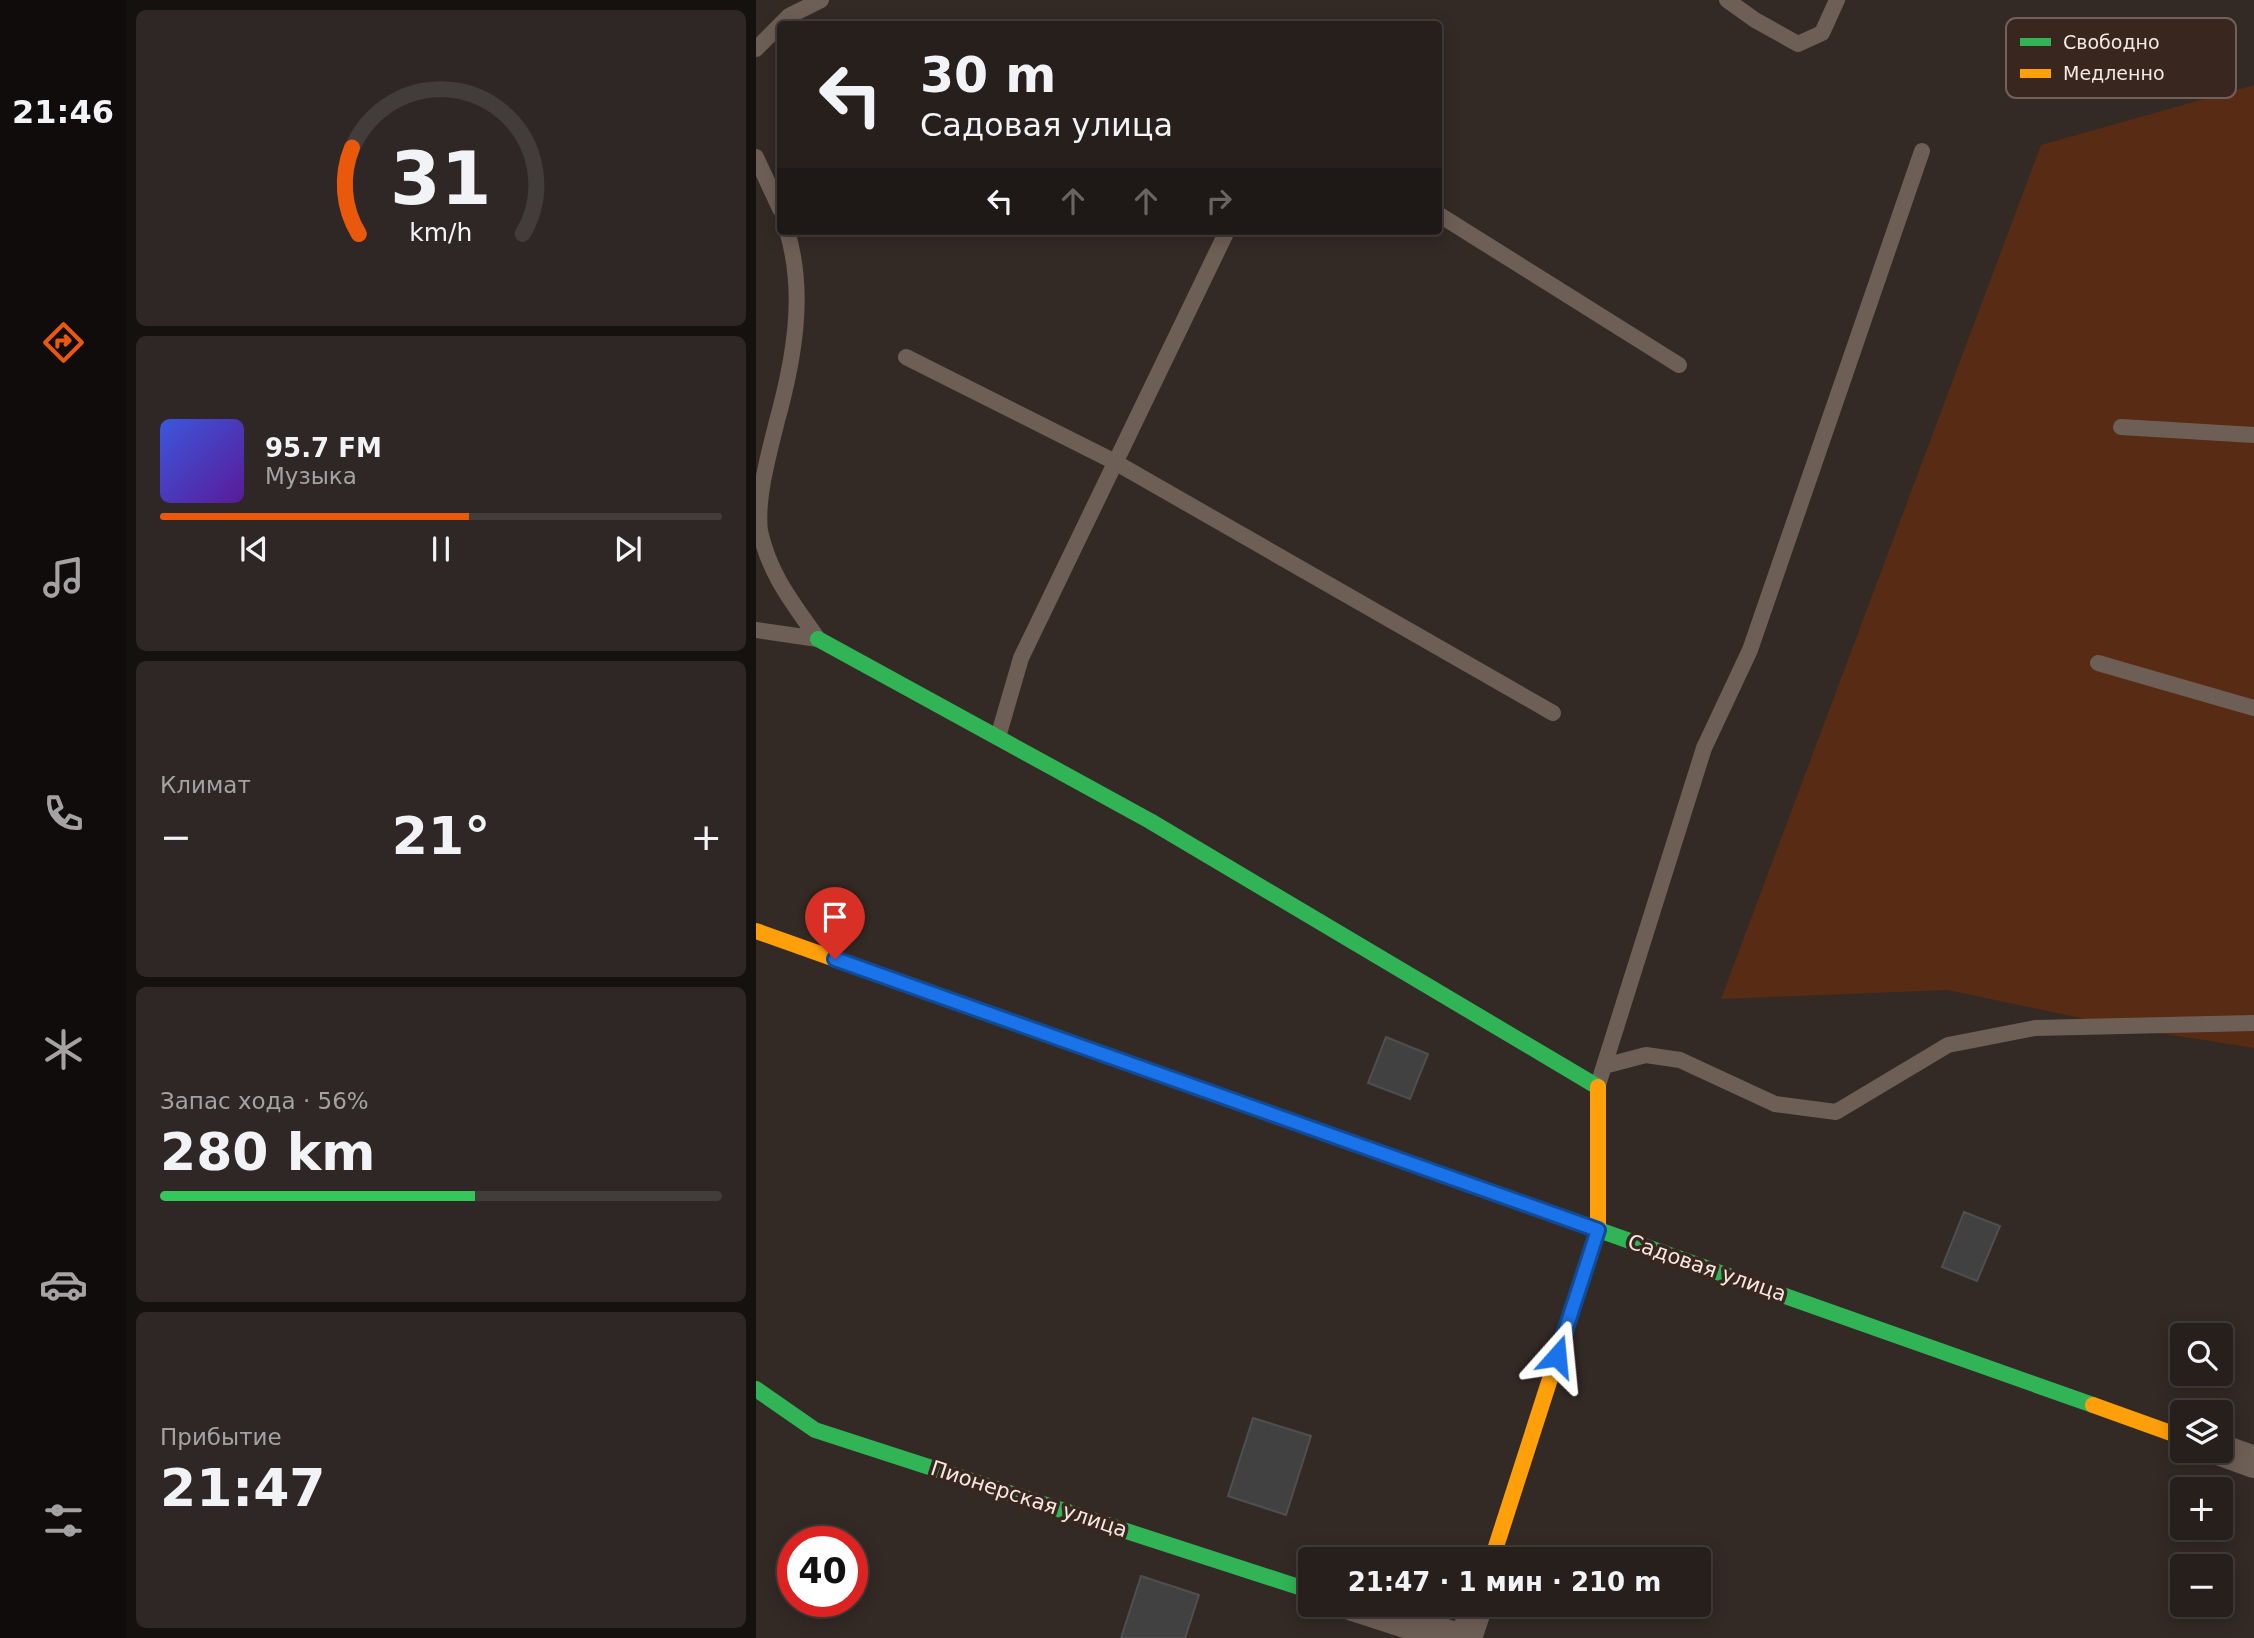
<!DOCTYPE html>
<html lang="ru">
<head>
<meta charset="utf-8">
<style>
	:root { --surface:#261f1c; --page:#2e2725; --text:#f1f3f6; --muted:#a4a2a3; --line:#423d3b; --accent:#ea580c }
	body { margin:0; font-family:"DejaVu Sans",sans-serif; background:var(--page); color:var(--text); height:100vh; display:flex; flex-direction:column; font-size:26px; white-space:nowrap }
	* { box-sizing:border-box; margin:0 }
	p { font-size:23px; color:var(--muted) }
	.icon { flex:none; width:38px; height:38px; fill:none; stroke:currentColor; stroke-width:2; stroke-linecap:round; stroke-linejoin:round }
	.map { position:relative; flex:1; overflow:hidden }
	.sheet { display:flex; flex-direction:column; gap:10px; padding:10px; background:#15110f; width:630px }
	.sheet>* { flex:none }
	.guide { position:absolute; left:21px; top:21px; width:665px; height:214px; border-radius:7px; box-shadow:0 4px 18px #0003,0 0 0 2px var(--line); background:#261f1c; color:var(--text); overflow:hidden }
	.controls { position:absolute; left:1414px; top:1323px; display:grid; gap:14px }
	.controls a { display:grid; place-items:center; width:63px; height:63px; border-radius:7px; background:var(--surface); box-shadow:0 4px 18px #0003,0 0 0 2px var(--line); font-size:35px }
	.speed { position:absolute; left:21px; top:1526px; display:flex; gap:14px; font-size:35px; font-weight:700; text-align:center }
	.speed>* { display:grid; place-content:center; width:91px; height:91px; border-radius:50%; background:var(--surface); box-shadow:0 4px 18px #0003,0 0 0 2px var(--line); line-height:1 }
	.speed .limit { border:10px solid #d22; background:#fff; color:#111 }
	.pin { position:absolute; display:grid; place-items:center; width:60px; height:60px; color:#fff; margin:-72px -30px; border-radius:50% 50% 50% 0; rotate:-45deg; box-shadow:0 0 7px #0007 }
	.pin .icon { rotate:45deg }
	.me { position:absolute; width:77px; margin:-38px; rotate:18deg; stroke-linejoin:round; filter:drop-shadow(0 0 5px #0008) }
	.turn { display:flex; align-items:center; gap:24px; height:147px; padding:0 28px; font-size:32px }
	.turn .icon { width:91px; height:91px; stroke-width:2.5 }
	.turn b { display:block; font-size:49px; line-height:60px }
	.lanes { display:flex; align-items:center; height:66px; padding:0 28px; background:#0003; justify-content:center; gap:35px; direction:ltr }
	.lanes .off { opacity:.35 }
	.big { font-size:52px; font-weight:700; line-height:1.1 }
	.sheet .tile { flex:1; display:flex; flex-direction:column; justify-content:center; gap:10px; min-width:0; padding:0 24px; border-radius:10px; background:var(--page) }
	.sheet .dial { align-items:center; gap:0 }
	.dial svg { height:182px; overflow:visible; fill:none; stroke:var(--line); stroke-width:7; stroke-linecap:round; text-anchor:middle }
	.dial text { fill:var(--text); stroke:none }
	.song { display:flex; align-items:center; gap:21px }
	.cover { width:84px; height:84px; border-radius:10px; background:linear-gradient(135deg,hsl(230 70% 55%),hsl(270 70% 35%)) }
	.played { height:7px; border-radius:4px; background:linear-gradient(90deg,var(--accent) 55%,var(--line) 55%) }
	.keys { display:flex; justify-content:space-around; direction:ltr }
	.heat { display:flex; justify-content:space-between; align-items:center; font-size:38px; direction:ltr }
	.charge { height:10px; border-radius:5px; background:linear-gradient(90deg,#34c759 56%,var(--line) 0) }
	.trip { position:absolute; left:542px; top:1547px; width:413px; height:70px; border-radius:7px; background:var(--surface); box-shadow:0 4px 18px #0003,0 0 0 2px var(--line); font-weight:700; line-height:70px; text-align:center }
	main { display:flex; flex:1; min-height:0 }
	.menu { display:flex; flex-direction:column; width:126px; justify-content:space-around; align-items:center; background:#0f0c0b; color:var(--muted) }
	.menu .icon { width:49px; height:49px }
	.menu .on { color:var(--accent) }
	.menu b { font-size:32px; color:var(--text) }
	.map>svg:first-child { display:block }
	.green { fill:#582c14 }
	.building { fill:#424142; stroke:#504f50; stroke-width:2 }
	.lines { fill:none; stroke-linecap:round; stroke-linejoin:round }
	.lane { stroke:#6e5f56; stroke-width:16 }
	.street { stroke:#6e5f56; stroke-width:32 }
	.fast { stroke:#30b455; stroke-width:16 }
	.slow { stroke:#ff9f0a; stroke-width:16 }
	.route-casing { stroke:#114b97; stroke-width:18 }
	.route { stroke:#1a73e8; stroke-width:12 }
	.labels { text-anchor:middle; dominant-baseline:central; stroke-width:7; stroke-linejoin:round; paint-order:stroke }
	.street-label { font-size:21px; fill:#f5e9e3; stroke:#39271f }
	.key { fill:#39271f; stroke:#71615a; stroke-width:2 }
	.key-label { font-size:19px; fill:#f5e9e3 }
</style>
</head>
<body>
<main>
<nav class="menu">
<b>21:46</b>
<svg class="icon on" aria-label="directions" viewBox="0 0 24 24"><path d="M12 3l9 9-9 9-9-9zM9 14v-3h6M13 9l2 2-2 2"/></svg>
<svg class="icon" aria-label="music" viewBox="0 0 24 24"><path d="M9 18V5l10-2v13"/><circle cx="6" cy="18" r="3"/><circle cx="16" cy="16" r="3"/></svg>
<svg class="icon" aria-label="phone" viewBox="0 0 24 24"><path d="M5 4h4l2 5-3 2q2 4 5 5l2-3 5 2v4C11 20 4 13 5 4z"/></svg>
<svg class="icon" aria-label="climate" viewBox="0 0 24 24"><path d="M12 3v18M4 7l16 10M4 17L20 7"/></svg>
<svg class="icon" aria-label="car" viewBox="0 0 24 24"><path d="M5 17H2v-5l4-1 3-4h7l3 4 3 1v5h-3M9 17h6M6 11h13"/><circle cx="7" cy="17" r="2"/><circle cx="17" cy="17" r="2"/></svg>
<svg class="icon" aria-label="filters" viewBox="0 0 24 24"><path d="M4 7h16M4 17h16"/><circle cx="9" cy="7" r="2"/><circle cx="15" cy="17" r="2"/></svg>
</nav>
<section class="sheet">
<div class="tile dial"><svg viewBox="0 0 100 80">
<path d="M14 69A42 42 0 1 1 86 69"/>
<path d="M14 69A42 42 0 0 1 11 31" stroke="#ea580c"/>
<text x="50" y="56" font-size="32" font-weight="700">31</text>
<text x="50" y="72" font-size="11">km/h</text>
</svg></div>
<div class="tile">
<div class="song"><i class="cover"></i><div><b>95.7 FM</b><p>Музыка</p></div></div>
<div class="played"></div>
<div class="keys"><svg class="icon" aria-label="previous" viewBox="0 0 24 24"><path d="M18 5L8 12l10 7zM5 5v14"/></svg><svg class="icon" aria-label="pause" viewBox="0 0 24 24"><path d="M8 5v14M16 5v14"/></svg><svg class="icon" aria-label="next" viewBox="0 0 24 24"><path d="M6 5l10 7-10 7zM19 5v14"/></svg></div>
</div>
<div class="tile"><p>Климат</p>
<div class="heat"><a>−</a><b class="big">21°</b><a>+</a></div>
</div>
<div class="tile"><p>Запас хода · 56%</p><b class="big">280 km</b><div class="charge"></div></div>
<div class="tile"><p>Прибытие</p><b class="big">21:47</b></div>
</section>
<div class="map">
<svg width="1498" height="1638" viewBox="0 0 1498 1638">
	<rect width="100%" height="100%" fill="#332925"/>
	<path class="green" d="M1498,85V1048L1372,1028L1192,990L965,999L1285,145Z"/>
	<path class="building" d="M630,1037L672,1054L654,1099L612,1083Z
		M1208,1212L1244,1226L1221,1281L1186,1267Z
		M497,1418L555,1436L530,1515L472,1496Z
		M385,1576L443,1595L429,1638H365Z"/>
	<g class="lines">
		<path class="lane" d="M971,0L999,20L1042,44L1066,33L1081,0
			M0,49L33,16L65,0
			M0,157L24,209
			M682,214L923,365
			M31,231C50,293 38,359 21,421C13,453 0,499 4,531C14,576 37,603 62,639
			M150,357L357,461L797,713
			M1365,427L1498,435
			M0,630L62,639
			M1342,663L1498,708
			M242,737L265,658L471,231
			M848,1066L890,1055L924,1060L1019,1104L1080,1112L1192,1045L1279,1028L1498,1023
			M842,1085L948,748L994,650L1166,151"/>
		<path class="street" d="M1465,1450L1498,1462
			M597,1605L699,1638
			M710,1638L721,1605"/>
		<path class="fast" d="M62,639L394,821L842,1087
			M419,1080L1337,1405
			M0,1389L59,1430L555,1591"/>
		<path class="slow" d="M0,931L419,1080
			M1337,1405L1426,1437
			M736,1559L842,1230V1087"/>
	</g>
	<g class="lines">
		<defs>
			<path id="route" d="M79,959L842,1230L801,1356"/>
		</defs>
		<use href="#route" class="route-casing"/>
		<use href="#route" class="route"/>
	</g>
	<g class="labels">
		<g class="street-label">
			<text transform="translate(951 1268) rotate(19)">Садовая улица</text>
			<text transform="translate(273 1499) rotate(18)">Пионерская улица</text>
		</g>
	</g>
	<rect x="1250" y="18" width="230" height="80" rx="10" class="key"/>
	<rect x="1264" y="38" width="31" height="8" fill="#30b455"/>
	<rect x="1264" y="69" width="31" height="9" fill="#ff9f0a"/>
	<g class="key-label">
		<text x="1307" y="49">Свободно</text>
		<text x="1307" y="80">Медленно</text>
	</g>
</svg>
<div class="controls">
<a><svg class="icon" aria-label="search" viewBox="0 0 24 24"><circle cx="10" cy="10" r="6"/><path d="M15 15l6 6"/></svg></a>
<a><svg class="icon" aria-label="layers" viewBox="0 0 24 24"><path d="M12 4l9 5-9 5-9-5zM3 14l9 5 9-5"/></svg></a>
<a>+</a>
<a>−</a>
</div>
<div class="speed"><div class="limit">40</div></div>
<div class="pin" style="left:79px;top:959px;background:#d93025"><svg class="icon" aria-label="arrive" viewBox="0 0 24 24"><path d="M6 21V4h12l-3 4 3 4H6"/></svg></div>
<svg class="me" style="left:801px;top:1356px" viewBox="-20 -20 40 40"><path d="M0-17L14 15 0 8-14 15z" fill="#1a73e8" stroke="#fff" stroke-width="4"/></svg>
<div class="trip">21:47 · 1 мин · 210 m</div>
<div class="guide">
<div class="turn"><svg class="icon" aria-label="left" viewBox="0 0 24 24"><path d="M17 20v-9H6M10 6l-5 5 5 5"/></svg><div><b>30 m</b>Садовая улица</div></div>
<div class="lanes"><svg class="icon" aria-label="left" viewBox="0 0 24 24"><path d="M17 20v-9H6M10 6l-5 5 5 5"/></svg><svg class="icon off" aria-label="ahead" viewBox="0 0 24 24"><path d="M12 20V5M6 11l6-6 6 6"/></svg><svg class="icon off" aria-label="ahead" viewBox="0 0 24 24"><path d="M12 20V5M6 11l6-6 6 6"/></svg><svg class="icon off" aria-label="right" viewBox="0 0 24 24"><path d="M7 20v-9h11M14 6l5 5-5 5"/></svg></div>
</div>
</div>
</main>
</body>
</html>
